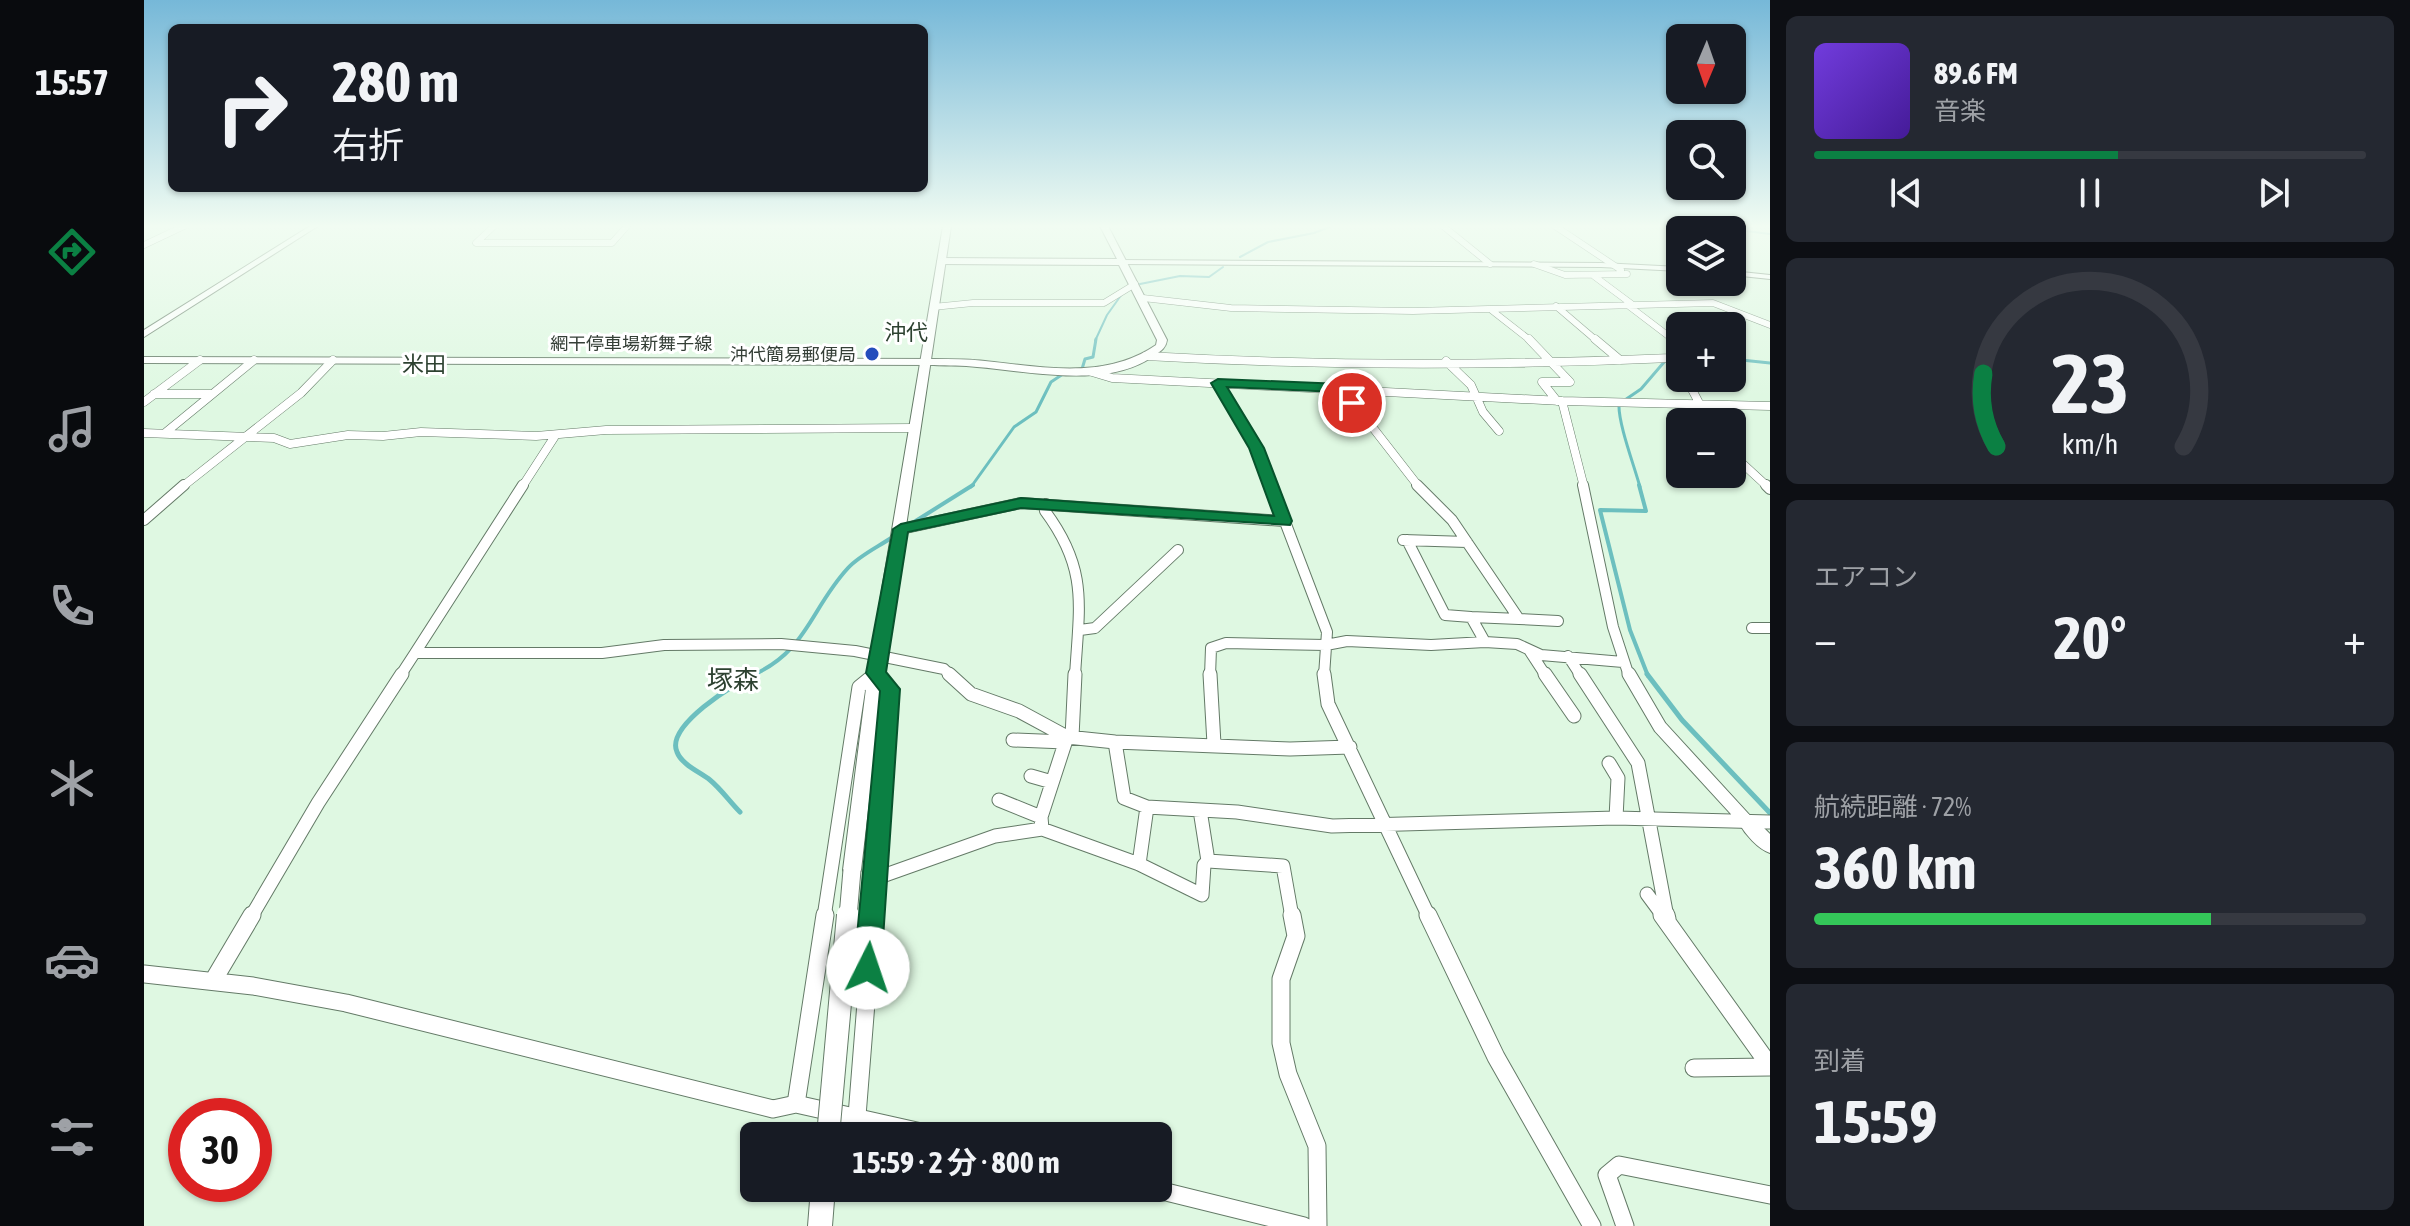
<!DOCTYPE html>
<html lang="ja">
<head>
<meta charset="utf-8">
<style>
	:root { --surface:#171b24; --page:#242831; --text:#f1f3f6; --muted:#9ea1a6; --line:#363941; --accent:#0b8043 }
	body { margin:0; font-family:"Asap Condensed","Noto Sans JP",sans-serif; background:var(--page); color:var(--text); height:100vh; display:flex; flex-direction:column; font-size:30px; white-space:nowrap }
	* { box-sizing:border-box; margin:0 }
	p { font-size:26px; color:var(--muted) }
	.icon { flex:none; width:44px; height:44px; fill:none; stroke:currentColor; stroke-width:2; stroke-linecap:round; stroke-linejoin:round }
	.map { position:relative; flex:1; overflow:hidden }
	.details { display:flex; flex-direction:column; gap:16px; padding:16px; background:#0d0f14; width:640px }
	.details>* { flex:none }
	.top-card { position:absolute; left:24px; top:24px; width:760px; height:168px; border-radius:12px; box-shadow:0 2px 6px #0004; background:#171b24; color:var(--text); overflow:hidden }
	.needle { width:52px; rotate:182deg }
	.controls { position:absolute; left:1522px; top:24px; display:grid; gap:16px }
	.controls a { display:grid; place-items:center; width:80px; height:80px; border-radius:12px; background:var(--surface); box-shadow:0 2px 6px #0004; font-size:40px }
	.speed { position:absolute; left:24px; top:1098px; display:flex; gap:16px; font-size:40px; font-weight:700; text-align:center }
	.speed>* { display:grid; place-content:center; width:104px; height:104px; border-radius:50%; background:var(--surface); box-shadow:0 2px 6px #0004; line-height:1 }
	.speed .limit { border:12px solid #d22; background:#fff; color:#111 }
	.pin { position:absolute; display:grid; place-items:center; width:68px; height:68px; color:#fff; margin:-34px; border:4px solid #fff; border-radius:50%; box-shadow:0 2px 8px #0007 }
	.me { position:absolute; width:88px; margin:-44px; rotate:4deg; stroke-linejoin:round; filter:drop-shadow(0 0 6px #0008) }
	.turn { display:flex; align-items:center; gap:28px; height:168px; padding:0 32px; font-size:36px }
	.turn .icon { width:104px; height:104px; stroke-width:2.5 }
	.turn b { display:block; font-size:56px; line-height:68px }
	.big { font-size:60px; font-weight:700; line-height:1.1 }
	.details .tile { flex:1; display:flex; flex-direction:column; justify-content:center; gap:12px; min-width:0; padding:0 28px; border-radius:12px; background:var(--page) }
	.details .dial { align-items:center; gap:0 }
	.dial svg { height:208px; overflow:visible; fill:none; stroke:var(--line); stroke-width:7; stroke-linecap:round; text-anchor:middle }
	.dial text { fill:var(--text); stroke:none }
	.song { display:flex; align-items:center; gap:24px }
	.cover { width:96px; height:96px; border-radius:12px; background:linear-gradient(135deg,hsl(260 70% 55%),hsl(260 70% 35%)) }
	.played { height:8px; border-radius:4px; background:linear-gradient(90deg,var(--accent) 55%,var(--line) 55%) }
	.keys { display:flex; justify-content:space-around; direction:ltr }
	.heat { display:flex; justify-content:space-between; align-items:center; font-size:44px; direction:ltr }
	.charge { height:12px; border-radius:6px; background:linear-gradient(90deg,#34c759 72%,var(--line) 0) }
	.trip { position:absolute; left:596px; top:1122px; width:432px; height:80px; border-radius:12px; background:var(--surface); box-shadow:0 2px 6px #0004; font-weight:700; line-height:80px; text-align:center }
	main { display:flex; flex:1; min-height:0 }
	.menu { display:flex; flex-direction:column; width:144px; justify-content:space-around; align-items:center; background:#090b0e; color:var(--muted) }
	.menu .icon { width:56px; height:56px }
	.menu .selected { color:var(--accent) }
	.menu b { font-size:36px; color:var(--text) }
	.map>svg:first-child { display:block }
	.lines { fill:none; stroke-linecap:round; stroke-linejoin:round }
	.stream-far3 { stroke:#6cbfbf; stroke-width:2 }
	.stream-far2 { stroke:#6cbfbf; stroke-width:3 }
	.stream-far1 { stroke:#6cbfbf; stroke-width:4 }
	.stream { stroke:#6cbfbf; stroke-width:5 }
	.minor-far4-casing { stroke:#647a67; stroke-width:7 }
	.minor-far3-casing { stroke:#647a67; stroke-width:9 }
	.minor-far2-casing { stroke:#647a67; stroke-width:12 }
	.minor-far1-casing { stroke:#647a67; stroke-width:15 }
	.minor-casing { stroke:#647a67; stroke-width:19 }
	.tertiary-casing { stroke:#647a67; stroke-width:2 }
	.secondary-casing { stroke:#647a67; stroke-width:2 }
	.minor-far4 { stroke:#fff; stroke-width:6 }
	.minor-far3 { stroke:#fff; stroke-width:8 }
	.minor-far2 { stroke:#fff; stroke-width:10 }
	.minor-far1 { stroke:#fff; stroke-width:13 }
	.minor { stroke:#fff; stroke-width:17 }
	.tertiary { fill:#fff; fill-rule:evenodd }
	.secondary { fill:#fff; fill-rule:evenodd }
	.tertiary-bridge-far1-casing { stroke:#647a67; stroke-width:19; stroke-linecap:butt }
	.tertiary-bridge-casing { stroke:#647a67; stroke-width:24; stroke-linecap:butt }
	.tertiary-bridge-far1 { stroke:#fff; stroke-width:17 }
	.tertiary-bridge { stroke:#fff; stroke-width:22 }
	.route { fill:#0b8043; stroke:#07532c; stroke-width:2 }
	.poi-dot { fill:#254dbc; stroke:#fff; stroke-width:3 }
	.labels { text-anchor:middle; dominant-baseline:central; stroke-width:6; stroke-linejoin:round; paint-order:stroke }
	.far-street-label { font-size:18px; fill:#353f37; stroke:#fff }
	.far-poi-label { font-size:18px; fill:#353f37; stroke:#fff; text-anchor:end }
	.far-quarter-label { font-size:22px; fill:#2d4130; stroke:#fff }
	.quarter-label { font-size:26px; fill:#2d4130; stroke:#fff }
</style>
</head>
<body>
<main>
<nav class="menu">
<b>15:57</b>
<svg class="icon selected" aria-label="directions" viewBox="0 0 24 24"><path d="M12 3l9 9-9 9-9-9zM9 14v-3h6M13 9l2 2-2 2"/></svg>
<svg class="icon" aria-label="music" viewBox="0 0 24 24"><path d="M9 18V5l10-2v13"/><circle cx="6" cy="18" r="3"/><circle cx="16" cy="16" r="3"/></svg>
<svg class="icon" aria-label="phone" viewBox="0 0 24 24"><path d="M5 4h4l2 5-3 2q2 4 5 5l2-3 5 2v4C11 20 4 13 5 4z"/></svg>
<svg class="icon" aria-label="climate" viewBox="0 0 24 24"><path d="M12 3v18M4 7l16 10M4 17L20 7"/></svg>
<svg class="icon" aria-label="car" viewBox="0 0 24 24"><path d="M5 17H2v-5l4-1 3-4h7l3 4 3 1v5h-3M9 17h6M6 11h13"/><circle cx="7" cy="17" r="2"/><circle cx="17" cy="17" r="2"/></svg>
<svg class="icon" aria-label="filters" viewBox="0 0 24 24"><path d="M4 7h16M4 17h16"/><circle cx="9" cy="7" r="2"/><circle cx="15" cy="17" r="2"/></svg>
</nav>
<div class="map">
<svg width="1626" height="1226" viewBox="0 0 1626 1226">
	<rect width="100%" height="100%" fill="#dff8e2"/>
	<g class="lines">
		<path class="stream-far3" d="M1563,226L1626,234
			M1096,257L1124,242L1170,233L1188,226
			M996,284L1036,276L1065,277L1079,267
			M951,341L963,315L978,294"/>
		<path class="stream-far2" d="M1588,359L1626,363
			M938,369L941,359L949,357L952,339
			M827,487L870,427L892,412L907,382L922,372
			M1496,487C1490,465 1474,423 1475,404L1497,389L1521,361L1536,360"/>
		<path class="stream-far1" d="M1495,485L1502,511L1456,510L1486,630L1504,676
			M770,522L829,485
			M607,676C664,651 666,609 704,568C716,555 736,546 750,536"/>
		<path class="stream" d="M1503,674L1538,720L1626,813
			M596,812C586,802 577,789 566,780C556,772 538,765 533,752C521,726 591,683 611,674"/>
		<defs>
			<path id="minor-far4" d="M350,226L332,243H468L483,226
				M1299,226L1346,264
				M1411,226L1477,270
				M0,245L40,226
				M1390,264L1421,275L1483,274
				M1450,276L1489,305
				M999,298L1087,308L1269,311L1569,303L1626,325
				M1412,306L1453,341
				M1485,306L1531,341
				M789,307L829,303H960L991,284
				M1346,309L1387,341"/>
			<path id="minor-far3" d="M1385,339L1426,382H1398L1413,401
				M1451,339L1476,360
				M1528,339L1536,345
				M1002,356C1176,366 1352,366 1527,358L1536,353
				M1302,361L1327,385L1339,412L1355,431
				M948,372L968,378L1418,401L1626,406
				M1542,378L1565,422
				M1074,383L1113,448L1128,487
				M1198,388L1275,487
				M10,394H67
				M1418,401L1440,487
				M0,402L56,360
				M0,433L130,438L146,444L204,435L239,436L277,432L392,436L462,430L770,428
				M21,433L110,360
				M1588,454L1624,487
				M38,487L157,393L189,360
				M378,487L411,436"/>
			<path id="minor-far2" d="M1127,485L1183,632L1180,676
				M1273,485L1308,520L1375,619L1327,617L1341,642
				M1439,485L1469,627L1485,676
				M1622,485L1626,489
				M902,504L901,511C945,570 935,606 931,676
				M0,520L40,485
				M757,529L877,503L1140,521
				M1259,540L1323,542
				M1263,540L1301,615L1327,617
				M1375,619L1414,621
				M1608,628H1626
				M936,630L951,628L1034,550
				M1385,650L1402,676
				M271,653L379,485
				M1424,656L1437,676
				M256,676L271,653H458L520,645L637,644L711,651L800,669L807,676
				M729,676L732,673L734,676
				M1066,676L1067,648L1082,643L1182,645L1203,641L1287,645L1341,642L1373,644L1397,655L1479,662"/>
			<path id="minor-far1" d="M805,674L827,694L875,711L923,737L971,742L1146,749L1206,747
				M1066,674L1070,744
				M1180,674L1184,704L1285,917
				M1401,674L1430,716
				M1436,674L1494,763L1523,917
				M1485,674L1516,727L1604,823
				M928,737L931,674
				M869,740L921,742
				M971,742L980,798L1003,807L1093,812L1188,826L1472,818L1626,822
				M1465,763L1474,778L1472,818
				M887,776L908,782
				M855,800L897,817
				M1056,810L1064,861L1139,866L1148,917
				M898,829L897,817L923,737
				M995,864L1003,807
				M730,879L851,836L898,829L995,864L1058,895L1060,865L1064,861
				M1503,894L1520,917
				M107,917L174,803L258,674
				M680,917L715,687L731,674
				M728,917L746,689L733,674"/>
			<path id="minor" d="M1148,915L1152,936L1137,979V1043L1144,1074L1173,1146L1174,1226
				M1284,915L1352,1057L1448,1226
				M1518,915L1626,1066
				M1522,915L1523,919
				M0,974L109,986L202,1003L629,1109L652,1104L795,1136
				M69,981L108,915
				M1550,1068L1626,1067
				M652,1104L681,915
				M713,1116L729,915
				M1006,1188L1160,1226
				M1481,1226L1463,1175L1475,1165L1626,1195"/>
			<path id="tertiary" d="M166,226H174L0,337V330Z
				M799,226H807L740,673L717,870L715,875L708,878L701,875L699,870L724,673Z
				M976,260L1457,263L1536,267V271L1457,267L979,264H976Z
				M1588,271L1626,275V279L1588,275Z
				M1604,816L1610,818L1626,834V853C1614,849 1601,834 1595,823L1598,818Z
				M667,1188H691L688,1226H664Z"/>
			<path id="secondary" d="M956,226H964L1023,340C1022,349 1015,352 1008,357C962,389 885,371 833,367C819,365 804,366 790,365L0,363V357L790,359C807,359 824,359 841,361C899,367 961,380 1012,345L1013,340L975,265L797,264L793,261L797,258L973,259Z"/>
		</defs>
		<use href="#minor-far4" class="minor-far4-casing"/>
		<use href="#minor-far3" class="minor-far3-casing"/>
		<use href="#minor-far2" class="minor-far2-casing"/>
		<use href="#minor-far1" class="minor-far1-casing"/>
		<use href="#minor" class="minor-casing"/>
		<use href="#tertiary" class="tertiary-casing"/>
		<use href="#secondary" class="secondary-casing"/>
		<use href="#minor-far4" class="minor-far4"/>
		<use href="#minor-far3" class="minor-far3"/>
		<use href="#minor-far2" class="minor-far2"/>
		<use href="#minor-far1" class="minor-far1"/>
		<use href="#minor" class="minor"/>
		<use href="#tertiary" class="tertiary"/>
		<use href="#secondary" class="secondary"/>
		<defs>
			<path id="tertiary-bridge-far1" d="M704,917L708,870"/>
			<path id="tertiary-bridge" d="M684,1136L704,915"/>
		</defs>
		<use href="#tertiary-bridge-far1" class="tertiary-bridge-far1-casing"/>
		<use href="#tertiary-bridge" class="tertiary-bridge-casing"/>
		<use href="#tertiary-bridge-far1" class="tertiary-bridge-far1"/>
		<use href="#tertiary-bridge" class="tertiary-bridge"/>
	</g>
	<linearGradient id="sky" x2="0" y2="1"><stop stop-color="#76b8d8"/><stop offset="0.57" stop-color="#f1fcf2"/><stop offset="1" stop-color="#f1fcf2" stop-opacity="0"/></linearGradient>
	<rect width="1626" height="397" fill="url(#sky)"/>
	<path class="route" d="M1074,379L1198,384L1203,386L1215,403L1204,406L1194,392L1083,387L1120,448L1148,521L1146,525L877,508L764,532L742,672L756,689L737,968L733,976L724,980L714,976L710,968L736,691L722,673L749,529L757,524L877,498L1130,516L1105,448L1067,383Z"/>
	<circle class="poi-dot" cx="728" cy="354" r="8"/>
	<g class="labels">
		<g class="far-street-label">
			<text x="487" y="343">網干停車場新舞子線</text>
		</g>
		<g class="far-poi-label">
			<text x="712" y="354">沖代簡易郵便局</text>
		</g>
		<g class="far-quarter-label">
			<text x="762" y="332">沖代</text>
			<text x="280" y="364">米田</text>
		</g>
		<g class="quarter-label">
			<text x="589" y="680">塚森</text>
		</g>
	</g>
</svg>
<div class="controls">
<a><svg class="needle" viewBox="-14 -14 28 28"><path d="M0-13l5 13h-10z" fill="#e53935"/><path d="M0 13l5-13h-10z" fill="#9ea1a6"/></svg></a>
<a><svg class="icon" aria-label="search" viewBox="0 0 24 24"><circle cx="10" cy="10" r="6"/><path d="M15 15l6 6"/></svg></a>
<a><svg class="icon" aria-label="layers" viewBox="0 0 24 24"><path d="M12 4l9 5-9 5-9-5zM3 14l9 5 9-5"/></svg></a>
<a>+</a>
<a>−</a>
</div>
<div class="speed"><div class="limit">30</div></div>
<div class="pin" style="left:1208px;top:403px;background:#d93025"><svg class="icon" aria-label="arrive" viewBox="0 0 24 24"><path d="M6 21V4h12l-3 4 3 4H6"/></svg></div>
<svg class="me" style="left:724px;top:968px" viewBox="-20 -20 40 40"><circle r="19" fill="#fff"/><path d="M0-13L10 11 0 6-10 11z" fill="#0b8043"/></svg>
<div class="trip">15:59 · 2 分 · 800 m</div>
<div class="top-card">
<div class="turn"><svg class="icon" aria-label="right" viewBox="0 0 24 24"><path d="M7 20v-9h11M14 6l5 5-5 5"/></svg><div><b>280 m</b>右折</div></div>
</div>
</div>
<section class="details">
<div class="tile">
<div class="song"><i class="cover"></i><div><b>89.6 FM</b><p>音楽</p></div></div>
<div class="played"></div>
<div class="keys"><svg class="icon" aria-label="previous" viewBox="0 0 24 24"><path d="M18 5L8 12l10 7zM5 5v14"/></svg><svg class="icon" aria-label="pause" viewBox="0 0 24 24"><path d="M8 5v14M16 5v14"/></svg><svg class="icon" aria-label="next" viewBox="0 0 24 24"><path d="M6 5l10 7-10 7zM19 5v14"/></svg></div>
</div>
<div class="tile dial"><svg viewBox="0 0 100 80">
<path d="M14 69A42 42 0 1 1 86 69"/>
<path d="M14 69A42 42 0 0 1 9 41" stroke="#0b8043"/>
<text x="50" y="56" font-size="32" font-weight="700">23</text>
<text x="50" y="72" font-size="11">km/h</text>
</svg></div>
<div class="tile"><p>エアコン</p>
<div class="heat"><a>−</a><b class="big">20°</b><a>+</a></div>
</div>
<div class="tile"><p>航続距離 · 72%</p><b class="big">360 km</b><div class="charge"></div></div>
<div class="tile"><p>到着</p><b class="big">15:59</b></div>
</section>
</main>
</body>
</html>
